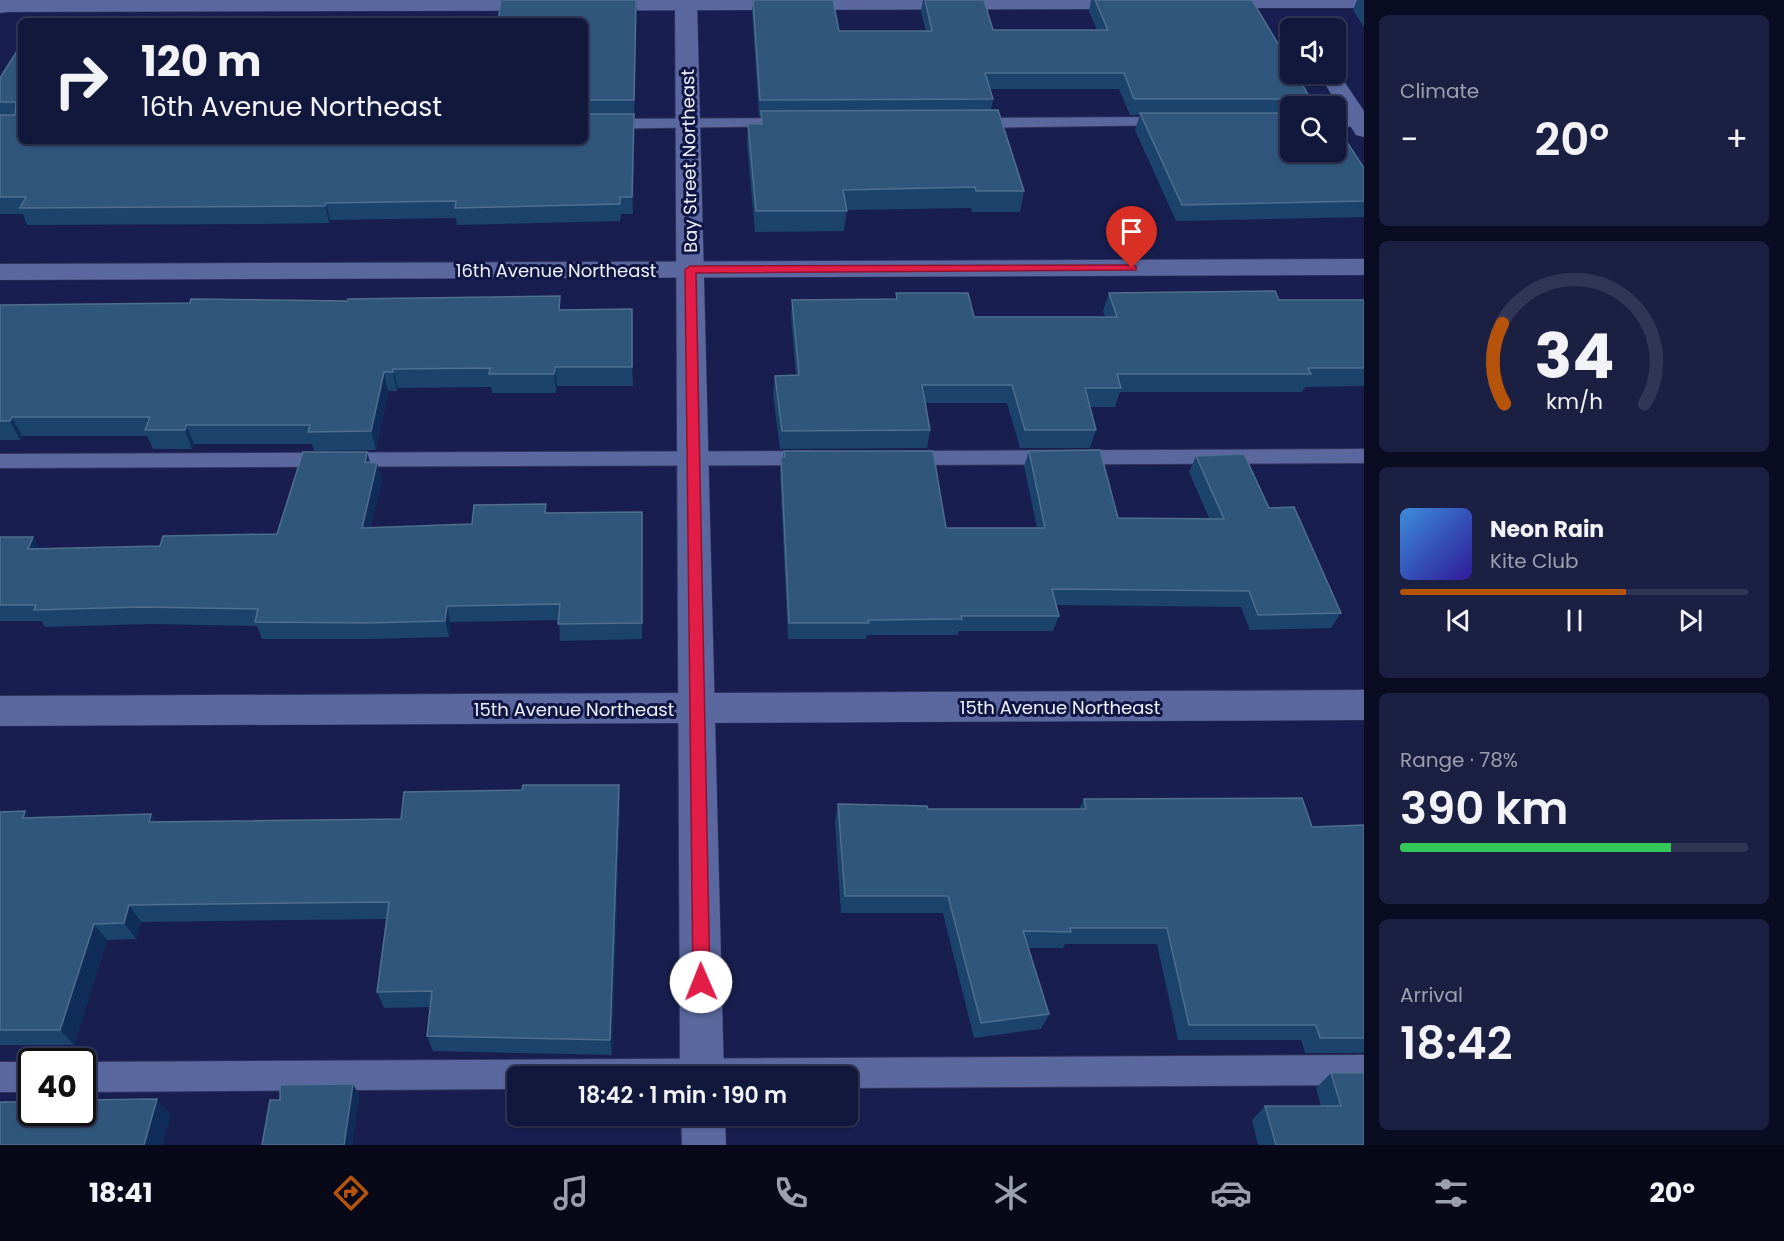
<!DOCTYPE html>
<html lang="en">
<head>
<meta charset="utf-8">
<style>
	:root { --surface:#12173c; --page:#1b2043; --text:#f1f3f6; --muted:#9c9faf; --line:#313656; --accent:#b45309 }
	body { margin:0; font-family:Poppins,sans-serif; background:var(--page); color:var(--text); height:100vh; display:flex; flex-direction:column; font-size:22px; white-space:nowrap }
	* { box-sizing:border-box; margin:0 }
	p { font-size:20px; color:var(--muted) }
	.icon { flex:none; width:33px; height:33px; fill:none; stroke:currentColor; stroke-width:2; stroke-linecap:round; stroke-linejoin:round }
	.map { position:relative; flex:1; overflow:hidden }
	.sheet { display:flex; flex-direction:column; gap:15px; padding:15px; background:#0a0d21; width:420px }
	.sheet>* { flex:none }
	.guide { position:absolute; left:18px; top:18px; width:570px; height:126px; border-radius:9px; box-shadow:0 2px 4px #0004,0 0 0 2px var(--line); background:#12173c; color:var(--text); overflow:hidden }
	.fabs { position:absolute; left:1280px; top:18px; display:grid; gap:12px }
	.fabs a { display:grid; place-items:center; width:66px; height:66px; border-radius:9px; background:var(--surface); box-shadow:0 2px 4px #0004,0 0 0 2px var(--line); font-size:30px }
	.speed { position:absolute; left:18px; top:1048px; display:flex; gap:12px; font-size:30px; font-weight:700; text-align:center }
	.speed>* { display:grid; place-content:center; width:78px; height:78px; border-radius:50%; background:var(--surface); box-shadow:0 2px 4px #0004,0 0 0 2px var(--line); line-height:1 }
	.speed .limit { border:3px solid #111; border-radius:9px; background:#fff; color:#111 }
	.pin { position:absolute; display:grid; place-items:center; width:51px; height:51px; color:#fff; margin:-62px -26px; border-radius:50% 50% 50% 0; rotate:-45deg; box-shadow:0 0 6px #0007 }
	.pin .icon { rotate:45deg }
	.me { position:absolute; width:66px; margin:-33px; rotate:359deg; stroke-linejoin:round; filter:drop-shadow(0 0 4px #0008) }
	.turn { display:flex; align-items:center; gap:21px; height:126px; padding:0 24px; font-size:27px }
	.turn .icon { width:78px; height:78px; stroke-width:2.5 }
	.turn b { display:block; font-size:42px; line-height:51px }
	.big { font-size:45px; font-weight:600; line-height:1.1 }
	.sheet .card { flex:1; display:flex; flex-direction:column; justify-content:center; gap:9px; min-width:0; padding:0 21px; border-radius:9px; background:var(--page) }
	.sheet .dial { align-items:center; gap:0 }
	.dial svg { height:156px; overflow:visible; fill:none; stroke:var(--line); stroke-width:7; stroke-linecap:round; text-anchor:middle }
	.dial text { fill:var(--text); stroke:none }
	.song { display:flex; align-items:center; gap:18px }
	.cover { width:72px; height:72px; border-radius:9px; background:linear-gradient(135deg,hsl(210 70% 55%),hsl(250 70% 35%)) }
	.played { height:6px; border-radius:3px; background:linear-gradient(90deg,var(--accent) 65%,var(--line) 65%) }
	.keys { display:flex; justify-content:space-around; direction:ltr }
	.heat { display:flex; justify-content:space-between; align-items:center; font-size:33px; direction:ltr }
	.charge { height:9px; border-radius:4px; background:linear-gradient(90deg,#34c759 78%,var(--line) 0) }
	.trip { position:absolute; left:507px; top:1066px; width:351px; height:60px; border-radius:9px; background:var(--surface); box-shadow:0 2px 4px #0004,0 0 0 2px var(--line); font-weight:600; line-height:60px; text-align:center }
	.menu { display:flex; height:96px; justify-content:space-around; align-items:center; background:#070918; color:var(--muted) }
	.menu .icon { width:42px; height:42px }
	.menu .on { color:var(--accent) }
	.menu b { font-size:27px; color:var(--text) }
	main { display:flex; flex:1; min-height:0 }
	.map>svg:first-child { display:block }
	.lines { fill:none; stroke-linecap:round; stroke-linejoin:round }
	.service-casing { stroke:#34345c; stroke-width:2 }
	.minor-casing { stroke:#34345c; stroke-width:1 }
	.tertiary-casing { stroke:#34345c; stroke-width:1 }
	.service { fill:#5a689f; fill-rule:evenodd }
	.minor { fill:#5a689f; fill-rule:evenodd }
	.tertiary { fill:#5a689f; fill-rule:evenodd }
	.wall { fill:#1b436c }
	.shaded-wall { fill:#102d5a }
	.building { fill:#31567c; stroke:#4f6e90; stroke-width:1.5 }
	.route { fill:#e11d48; stroke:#92132f; stroke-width:1.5 }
	.labels { text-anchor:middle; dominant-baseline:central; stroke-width:6; stroke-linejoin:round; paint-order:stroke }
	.street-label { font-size:18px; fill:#edf1fe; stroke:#101544 }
</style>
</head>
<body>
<main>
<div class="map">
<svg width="1364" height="1145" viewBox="0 0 1364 1145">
	<rect width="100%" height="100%" fill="#181f50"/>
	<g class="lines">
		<defs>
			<path id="service" d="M1364,116V126L1335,127V117Z
				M1169,117L1177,122L1175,125L971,128L963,123L971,118Z
				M791,118L799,123L797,126L585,129V119Z
				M1364,449V463L904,465L897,463L894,458L897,453L904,451Z
				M811,451L818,453L821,458L818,463L811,465L0,468V454Z
				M1364,1055V1085L848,1088V1077H518V1089L82,1092V1062Z
				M0,1062H32V1092H0Z"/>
			<path id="minor" d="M0,0H1145L1147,3L1143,7L1136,9L1,12Z
				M1199,0H1364V8H1208L1201,6Z
				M1335,68L1364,111V137L1356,135L1319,74H1335Z
				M1364,259V275L0,280V264Z
				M1364,690V720L0,726V696Z"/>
			<path id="tertiary" d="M0,0H15L8,12L0,13Z
				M675,0H697L724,1077H680Z
				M681,1116H725L726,1145H682Z"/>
		</defs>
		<use href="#service" class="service-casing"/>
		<use href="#minor" class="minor-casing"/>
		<use href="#tertiary" class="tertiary-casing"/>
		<use href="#service" class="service"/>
		<use href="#minor" class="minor"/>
		<use href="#tertiary" class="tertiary"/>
	</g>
	<path class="wall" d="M636,0L633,214H621L620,221L457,225L456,218L330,220L329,223L257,224L27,225L23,214H0V78L19,48L21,141H585V21Z
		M753,0L839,31H926L921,12L923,0H984L993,30H1097L1089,11L1091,0H1252L1315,106H1290V152L1364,168V217L1176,221L1135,130L1140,115H1130L1119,89H989L993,99L991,110L1024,191L1020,212H972L971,208L847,210L844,231L755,232L747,144L748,124H761V116H759L752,12Z
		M1357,0H1364V27L1353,10Z
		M896,293L974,317H1105L1103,311L1109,293L1279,300H1364V386L1305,387L1302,392H1120L1115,407H1090L1096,430L1090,448H1020L1007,403H926L930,430L927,448L780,449L773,394L775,376L796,375L791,318L792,300L896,299Z
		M0,305L561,310L632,309L633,386H557L556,393H492L491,387L398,388L397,391H388L376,450L314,451L312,444H194L192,449H153L147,436H22L20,440H0Z
		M784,451L946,528H1037L1024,466L1029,451L1118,518H1209L1189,472L1196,456L1269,508L1341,613L1331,628L1250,630L1241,607L1056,605L1059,616L1053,631H959L958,635H867L866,639H788L780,473L781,457H783Z
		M370,463H377L382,480L370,528L472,524L547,513L642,512V639L560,641L559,620L450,622L449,637L371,639H262L257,626L150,624L45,627L41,621H0V537H33L40,549L160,546L277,534Z
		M619,785L620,803L612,1055L433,1051L427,1036L430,1007L384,1008L377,992L387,919L141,922L136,939L107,940L74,1045H0V812L30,817L151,814L156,822L401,819L522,790Z
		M1084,799L1312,827L1364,825V1053H1305L1301,1040H1178L1157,944H1065L1063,948H1028L1049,1014L1041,1029L974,1038L943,913H841L835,822L838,804L928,809H1079Z
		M1331,1073L1364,1145H1258L1252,1120L1265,1106H1321L1316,1088Z"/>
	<path class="shaded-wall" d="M636,0L637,12L634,117V100Z
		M634,114V131L633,214L632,197Z
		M326,203L330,220L329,223L325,206Z
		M632,309L633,328V386L632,367Z
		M555,367L557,386L556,393L554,374Z
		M393,369L398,388L397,391L393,372Z
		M384,372L388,391L376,450L371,431Z
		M12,417L22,436L20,440L10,421Z
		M186,425L194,444L192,449L185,430Z
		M367,452L372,469L365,462Z
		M377,463L382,480L366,545L362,528Z
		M642,512L643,529L642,639Z
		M33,537L43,554L28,549Z
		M447,606L450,622L449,637L445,621Z
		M619,785L620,803L612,1055L610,1040Z
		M25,811L39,829L23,818Z
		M151,814L162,832L149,822Z
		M129,905L141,922L136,939L124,923Z
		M94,924L107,940L74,1045L60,1030Z
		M353,1084L360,1096L352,1145H344Z
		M157,1099L171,1115L163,1145H144Z"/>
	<path class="building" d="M501,0H636L634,100H585V21H498Z
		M753,0H833L839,31H932L925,0H984L993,30H1108L1095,0H1252L1290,64V74H1296L1315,106H1298L1299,101L1296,99H1134L1124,73H985L993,99L760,100Z
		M19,48H21V141H585V114H634L632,197H620V204L455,208L456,201L326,203L325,206L20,208L26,197H0V115H15L16,102H0V78Z
		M998,110L1024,191H976L975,187L843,190L847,211H756L748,124H762L761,111Z
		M1140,113H1290V152H1335V139H1345L1364,168V201L1182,205Z
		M1275,291L1279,300H1364V368H1308L1311,374H1117L1121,388H1085L1096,430H1025L1012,385H922L930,430L782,431L775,376L799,375L792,300L897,299L896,293H968L974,317H1117L1109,293Z
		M560,296L559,310L632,309V367H555L554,374H489L490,368L393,369V372H384L371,431L308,432L310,425H186L185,430H145L150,417H12L10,421H0V305L190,303L191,299L347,301L348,299Z
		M1100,450L1118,518L1224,519L1196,456L1244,454L1269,508L1294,507L1341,613L1258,615L1249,591L1052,589L1059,616H961L962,619L868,620L869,623H789L781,457H785L784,451H933L946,528H1045L1029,451Z
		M303,452H367L365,462L377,463L362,528L472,524L474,505L546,504L545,513L642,512V623L558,624L560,604L447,606L445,621L366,623L255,622L258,609L142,607L34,610L36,605H0V537H33L28,549L160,546L163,536L277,534Z
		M523,785H619L610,1040L427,1036L432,991L377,992L389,902L129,905L124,923L94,924L60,1030H0V812L25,811L23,818L151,814L149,822L401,819L404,792L522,790Z
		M1302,798L1312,827L1364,825V1038H1320L1316,1025H1189L1167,928H1070L1071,932L1023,931L1049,1014L981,1023L948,896H845L838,804L927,806L928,809H1086L1084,799Z
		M1331,1073H1364V1145H1276L1265,1106H1341Z
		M353,1084L344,1145H262L270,1100H280V1085Z
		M157,1099L144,1145H0V1102H32V1113H82V1100Z"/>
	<path class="route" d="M1132,265L1136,266V270L696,273L710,982L707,988L701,990L695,988L693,982L685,270L690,266Z"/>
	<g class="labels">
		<g class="street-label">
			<text transform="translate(689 161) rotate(-91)">Bay Street Northeast</text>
			<text x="556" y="270">16th Avenue Northeast</text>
			<text x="1060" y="707">15th Avenue Northeast</text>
			<text x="574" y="709">15th Avenue Northeast</text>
		</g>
	</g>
</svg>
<div class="fabs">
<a><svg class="icon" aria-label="sound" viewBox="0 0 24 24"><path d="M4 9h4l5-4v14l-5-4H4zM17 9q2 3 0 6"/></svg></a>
<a><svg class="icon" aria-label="search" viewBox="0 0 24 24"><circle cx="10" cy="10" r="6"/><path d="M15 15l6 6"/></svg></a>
</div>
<div class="speed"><div class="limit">40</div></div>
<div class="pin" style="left:1132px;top:268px;background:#d93025"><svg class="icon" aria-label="arrive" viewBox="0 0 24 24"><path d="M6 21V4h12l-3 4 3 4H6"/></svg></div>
<svg class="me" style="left:701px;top:982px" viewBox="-20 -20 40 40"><circle r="19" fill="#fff"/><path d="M0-13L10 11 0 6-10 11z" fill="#e11d48"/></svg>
<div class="trip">18:42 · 1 min · 190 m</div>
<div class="guide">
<div class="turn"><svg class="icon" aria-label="right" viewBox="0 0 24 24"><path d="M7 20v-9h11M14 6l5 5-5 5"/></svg><div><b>120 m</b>16th Avenue Northeast</div></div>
</div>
</div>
<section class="sheet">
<div class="card"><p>Climate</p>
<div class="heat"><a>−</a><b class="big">20°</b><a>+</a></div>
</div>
<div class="card dial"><svg viewBox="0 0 100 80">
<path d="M14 69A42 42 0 1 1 86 69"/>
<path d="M14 69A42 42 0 0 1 13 28" stroke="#b45309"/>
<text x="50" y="56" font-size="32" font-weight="700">34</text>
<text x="50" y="72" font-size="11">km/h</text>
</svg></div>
<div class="card">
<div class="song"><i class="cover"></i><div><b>Neon Rain</b><p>Kite Club</p></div></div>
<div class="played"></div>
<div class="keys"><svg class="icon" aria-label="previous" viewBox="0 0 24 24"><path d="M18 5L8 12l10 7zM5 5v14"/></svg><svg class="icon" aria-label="pause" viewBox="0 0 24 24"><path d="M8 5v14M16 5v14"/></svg><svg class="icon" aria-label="next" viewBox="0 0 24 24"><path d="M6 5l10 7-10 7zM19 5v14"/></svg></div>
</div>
<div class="card"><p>Range · 78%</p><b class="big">390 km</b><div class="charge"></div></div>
<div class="card"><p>Arrival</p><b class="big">18:42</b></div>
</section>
</main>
<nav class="menu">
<b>18:41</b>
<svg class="icon on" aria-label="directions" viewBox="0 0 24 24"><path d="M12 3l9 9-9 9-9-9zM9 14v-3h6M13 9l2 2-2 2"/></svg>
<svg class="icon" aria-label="music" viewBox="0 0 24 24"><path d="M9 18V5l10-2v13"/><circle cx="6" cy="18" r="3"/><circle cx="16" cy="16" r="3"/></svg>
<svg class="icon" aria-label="phone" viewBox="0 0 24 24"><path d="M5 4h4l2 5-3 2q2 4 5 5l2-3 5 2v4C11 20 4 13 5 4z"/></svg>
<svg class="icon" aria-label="climate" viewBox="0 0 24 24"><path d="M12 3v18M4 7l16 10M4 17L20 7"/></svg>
<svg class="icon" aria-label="car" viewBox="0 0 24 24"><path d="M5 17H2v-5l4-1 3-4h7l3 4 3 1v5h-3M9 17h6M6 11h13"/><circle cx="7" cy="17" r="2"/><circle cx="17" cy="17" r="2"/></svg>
<svg class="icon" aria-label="filters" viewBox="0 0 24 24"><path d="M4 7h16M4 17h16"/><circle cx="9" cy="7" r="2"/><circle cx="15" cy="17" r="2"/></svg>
<b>20°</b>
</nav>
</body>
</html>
